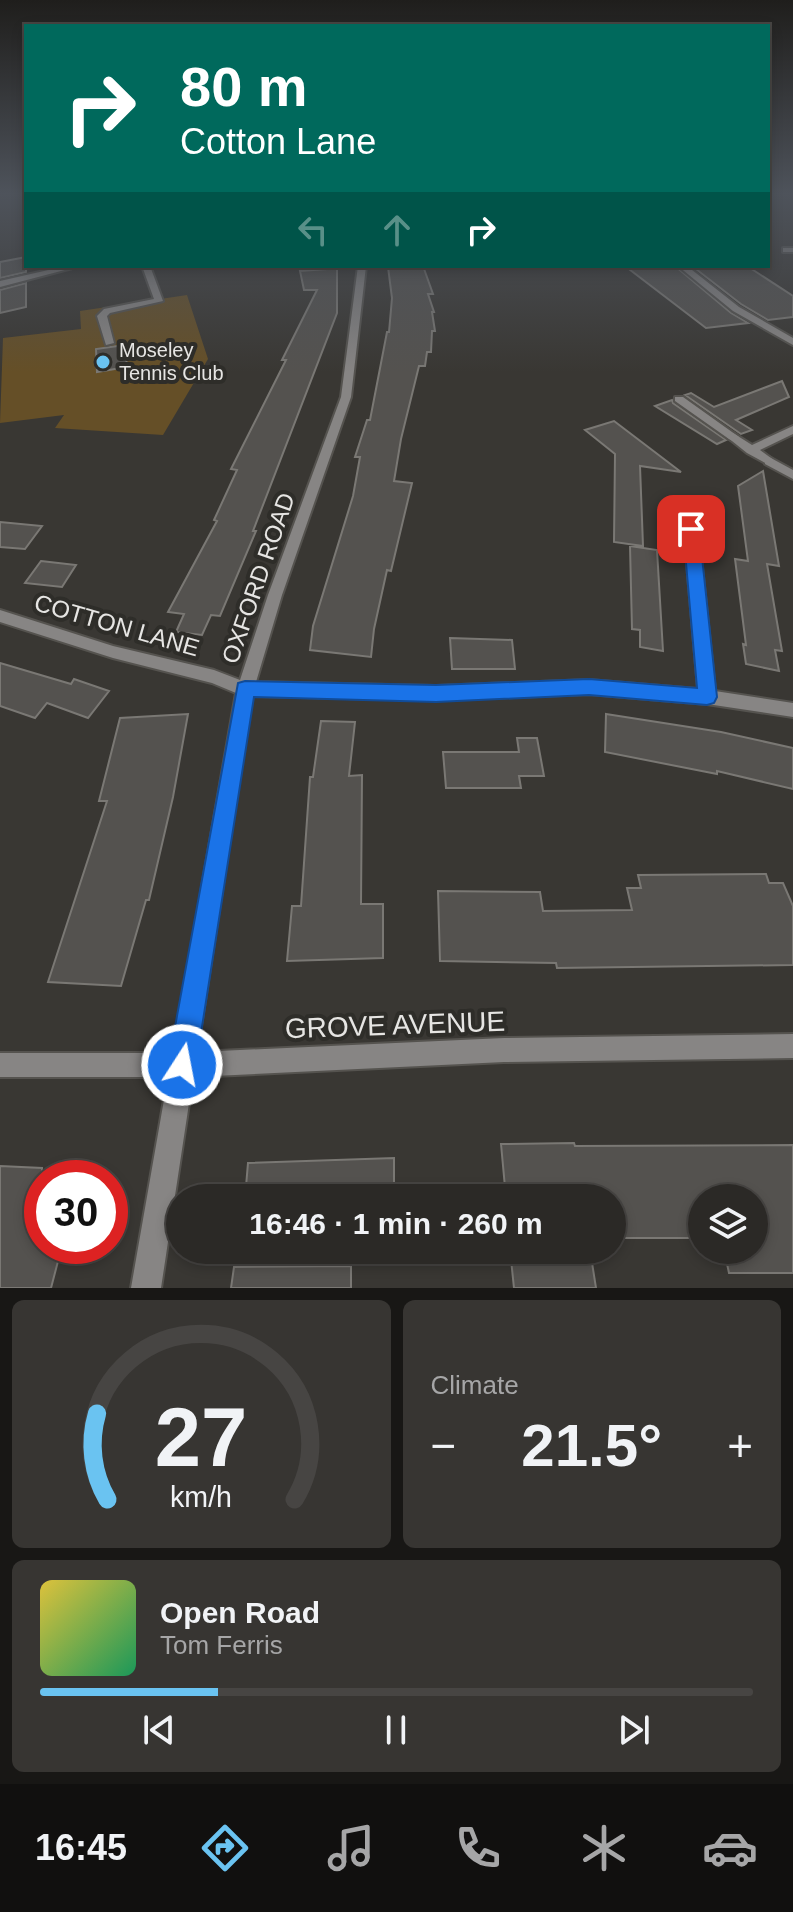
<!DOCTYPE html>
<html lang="en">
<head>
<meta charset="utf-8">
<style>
	:root { --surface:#2b2926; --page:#373532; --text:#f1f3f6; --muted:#a6a6a7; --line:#474543; --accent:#6ac3f1 }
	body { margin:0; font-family:Arial,sans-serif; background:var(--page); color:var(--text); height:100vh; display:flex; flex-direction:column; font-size:30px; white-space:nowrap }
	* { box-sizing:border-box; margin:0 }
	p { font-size:26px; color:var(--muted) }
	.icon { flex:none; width:44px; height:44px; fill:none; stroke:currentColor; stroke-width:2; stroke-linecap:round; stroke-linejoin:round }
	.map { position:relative; height:1288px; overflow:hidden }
	.details { display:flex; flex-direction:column; gap:12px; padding:12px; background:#181715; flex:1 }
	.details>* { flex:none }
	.guide { position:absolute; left:24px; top:24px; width:746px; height:244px; border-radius:0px; box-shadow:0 4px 12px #0003,0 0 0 2px var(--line); background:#00695c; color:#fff; overflow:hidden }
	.controls { position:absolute; left:688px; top:1184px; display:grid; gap:16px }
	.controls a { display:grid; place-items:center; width:80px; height:80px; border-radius:50%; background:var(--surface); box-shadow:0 4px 12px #0003,0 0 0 2px var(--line); font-size:40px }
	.speed { position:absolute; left:24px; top:1160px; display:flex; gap:16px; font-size:40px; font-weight:700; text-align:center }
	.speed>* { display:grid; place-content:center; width:104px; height:104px; border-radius:50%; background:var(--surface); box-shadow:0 4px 12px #0003,0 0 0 2px var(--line); line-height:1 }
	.speed .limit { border:12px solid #d22; background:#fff; color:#111 }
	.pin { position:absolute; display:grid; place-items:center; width:68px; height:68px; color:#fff; margin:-34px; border-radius:16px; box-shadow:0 4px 12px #0006 }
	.me { position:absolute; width:88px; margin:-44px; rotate:11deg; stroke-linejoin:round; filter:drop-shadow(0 0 6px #0008) }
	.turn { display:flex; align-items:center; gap:28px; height:168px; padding:0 24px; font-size:36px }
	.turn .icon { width:104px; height:104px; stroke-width:2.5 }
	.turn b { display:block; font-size:56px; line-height:68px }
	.lanes { display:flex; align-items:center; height:76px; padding:0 24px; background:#0003; justify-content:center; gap:40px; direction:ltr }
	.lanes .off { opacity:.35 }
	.big { font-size:60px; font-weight:700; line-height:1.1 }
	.details .card { flex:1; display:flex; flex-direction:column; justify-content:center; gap:12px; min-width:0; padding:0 28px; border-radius:12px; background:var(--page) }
	.details .dial { align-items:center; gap:0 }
	.dial svg { height:208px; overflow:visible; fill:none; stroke:var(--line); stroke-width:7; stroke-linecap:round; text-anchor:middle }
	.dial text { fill:var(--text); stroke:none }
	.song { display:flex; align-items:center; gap:24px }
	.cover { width:96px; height:96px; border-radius:12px; background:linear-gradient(135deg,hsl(50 70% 55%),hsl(150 70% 35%)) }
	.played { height:8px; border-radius:4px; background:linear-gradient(90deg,var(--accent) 25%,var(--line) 25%) }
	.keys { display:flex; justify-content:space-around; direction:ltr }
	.heat { display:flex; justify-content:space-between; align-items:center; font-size:44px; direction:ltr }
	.details .tiles { flex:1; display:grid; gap:12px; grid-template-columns:1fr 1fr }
	.card:last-child { grid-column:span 2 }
	.trip { position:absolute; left:166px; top:1184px; width:460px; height:80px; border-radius:40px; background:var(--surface); box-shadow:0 4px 12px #0003,0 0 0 2px var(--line); font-weight:700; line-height:80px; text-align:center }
	.tab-bar { display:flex; height:128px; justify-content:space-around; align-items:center; background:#11100f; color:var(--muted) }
	.tab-bar .icon { width:56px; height:56px }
	.tab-bar .current { color:var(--accent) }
	.tab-bar b { font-size:36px; color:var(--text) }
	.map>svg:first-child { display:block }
	.green { fill:#654f27 }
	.building { fill:#54524f; stroke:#7a7874; stroke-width:2 }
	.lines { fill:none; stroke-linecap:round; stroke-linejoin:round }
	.service-casing { stroke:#55534f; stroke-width:4 }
	.minor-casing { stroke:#55534f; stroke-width:4 }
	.tertiary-casing { stroke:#55534f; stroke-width:4 }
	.service { fill:#878584; fill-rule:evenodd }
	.minor { fill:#878584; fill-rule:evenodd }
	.tertiary { fill:#878584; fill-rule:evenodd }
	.route { fill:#1a73e8; stroke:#114b97; stroke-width:2 }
	.poi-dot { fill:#6ac3f1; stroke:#2e2d29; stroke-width:3 }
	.labels { text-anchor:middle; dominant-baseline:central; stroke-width:8; stroke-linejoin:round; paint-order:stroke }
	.far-poi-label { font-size:20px; fill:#e6e5e3; stroke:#2e2d29; text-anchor:start }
	.street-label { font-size:24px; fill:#e6e5e3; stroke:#2e2d29 }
	.near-street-label { font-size:28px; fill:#e6e5e3; stroke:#2e2d29 }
</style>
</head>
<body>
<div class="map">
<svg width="793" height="1288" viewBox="0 0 793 1288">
	<rect width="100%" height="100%" fill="#393733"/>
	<path class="green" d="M187,295L208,359L163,435L55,428L64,415L0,423L3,338L81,329L80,311Z"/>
	<path class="building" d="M26,257V272L0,278V262Z
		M328,266H337V313L253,531H256L220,616L211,615L202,635L176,632L184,614L168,612L217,521L214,520L237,470L231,469L286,360H282L317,290H304L300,271L327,269Z
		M423,266L433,294H428L434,312H432L435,331H432L431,352H427L425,366H419L401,439L394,481L412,483L391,571L387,570L374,629L371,657L310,650L313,626L353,496L360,457H355L367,420H370L387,332H389L392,298L388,267Z
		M625,266H675L731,313L748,323L706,328Z
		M692,266H747L793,296V317L768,320L741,304Z
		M26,283V307L0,313V290Z
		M125,345L127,367L97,372L96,349Z
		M782,381L789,397L736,420L752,430L741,434L685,395L691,393L714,407Z
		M672,400L673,403L726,440L717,444L655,406Z
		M614,421L681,472L640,466L643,546L614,542L615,454L585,430Z
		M763,471L779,566L767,564L782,651L775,650L779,671L746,664L743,644L746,645L735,559L748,561L738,486Z
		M0,522L42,526L25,549L0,547Z
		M630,546L657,550L663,651L640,647V630L632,629Z
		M41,561L76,565L62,587L25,583Z
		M450,638L512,640L515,669H452Z
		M0,663L71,684L74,679L109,691L88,718L47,703L35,718L0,706Z
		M188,714L173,797L149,900H146L121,986L48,982L107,801H99L120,718Z
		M606,714L721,732L793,748V789L717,771V774L605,752Z
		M321,721L355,722L349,776L362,775L361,904H383V958L287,961L292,906H301L310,777H313Z
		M517,738H537L544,776H519L521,788H446L443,752H519Z
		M766,874L769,883H783L793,906V965L557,968L556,963L440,961L438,891L540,892L543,911L632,910L627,888H641L638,875Z
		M574,1143L575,1146L793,1145V1273H729L724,1250H754V1198H702V1238H614L612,1198H506L501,1144Z
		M394,1158V1198H245L248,1163Z
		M0,1166L42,1168V1246H62L51,1288H0Z
		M510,1250H590L596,1288H514Z
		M351,1266V1288H231L234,1267Z"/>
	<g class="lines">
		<defs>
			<path id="service" d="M142,266H150L163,301L110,313L107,316L114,343L106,345L97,316L104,309L154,299Z
				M675,397H683L739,437L733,441L729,439L675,401Z
				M769,457L793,470V479L765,464V458Z"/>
			<path id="minor" d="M783,248H793V252H783Z
				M358,266H366L351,397L282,595L256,682L436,686L589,680L698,689L684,529L691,524L698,529L715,691L793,703V717L707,704L589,694L436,700L252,696L197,1052L504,1038L793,1034V1058L504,1062L193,1077L161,1288H131L168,1077H0V1053H173L236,693L212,683L113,658L0,622V610L113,646L214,670L240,680L268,595L341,397Z
				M678,266H687L739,307L793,338V345L733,311Z
				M793,426V434L760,450L775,461L769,465L747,453L727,437L733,433L752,445Z"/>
			<path id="tertiary" d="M66,266H80L0,287V281Z"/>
		</defs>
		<use href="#service" class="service-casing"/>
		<use href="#minor" class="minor-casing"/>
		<use href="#tertiary" class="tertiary-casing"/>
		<use href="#service" class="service"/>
		<use href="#minor" class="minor"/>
		<use href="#tertiary" class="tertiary"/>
	</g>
	<linearGradient id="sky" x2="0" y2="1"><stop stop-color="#1f1e1c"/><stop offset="0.52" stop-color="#4e535b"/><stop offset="1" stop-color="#4e535b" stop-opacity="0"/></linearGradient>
	<rect width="793" height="372" fill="url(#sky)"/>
	<path class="route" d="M691,524L699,529L717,697L714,703L707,705L589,695L436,702L254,697L196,1065L192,1075L182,1079L172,1075L168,1065L238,683L245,681L436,685L589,679L697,688L683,529Z"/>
	<circle class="poi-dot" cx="103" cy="362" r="8"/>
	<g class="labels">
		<g class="far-poi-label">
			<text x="119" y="350">Moseley<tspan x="119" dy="23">Tennis Club</tspan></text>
		</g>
		<g class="street-label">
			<text transform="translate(258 578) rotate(-71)">OXFORD ROAD</text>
			<text transform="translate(117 625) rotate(16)">COTTON LANE</text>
		</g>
		<g class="near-street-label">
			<text transform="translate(395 1025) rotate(-2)">GROVE AVENUE</text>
		</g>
	</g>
</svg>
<div class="controls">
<a><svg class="icon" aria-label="layers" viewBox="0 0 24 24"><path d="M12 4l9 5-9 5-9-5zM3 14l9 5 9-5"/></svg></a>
</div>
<div class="speed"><div class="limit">30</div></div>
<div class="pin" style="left:691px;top:529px;background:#d93025"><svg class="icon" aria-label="arrive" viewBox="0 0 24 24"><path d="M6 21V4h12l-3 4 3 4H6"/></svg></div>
<svg class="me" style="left:182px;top:1065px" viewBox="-20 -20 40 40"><circle r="17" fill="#1a73e8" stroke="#fff" stroke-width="3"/><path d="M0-11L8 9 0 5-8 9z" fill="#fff"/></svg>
<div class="trip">16:46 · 1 min · 260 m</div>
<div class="guide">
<div class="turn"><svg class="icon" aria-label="right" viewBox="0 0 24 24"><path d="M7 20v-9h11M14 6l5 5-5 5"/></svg><div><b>80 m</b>Cotton Lane</div></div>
<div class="lanes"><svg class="icon off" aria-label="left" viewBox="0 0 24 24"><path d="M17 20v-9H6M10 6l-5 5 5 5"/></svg><svg class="icon off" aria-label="ahead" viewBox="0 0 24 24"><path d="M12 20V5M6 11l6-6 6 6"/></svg><svg class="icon" aria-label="right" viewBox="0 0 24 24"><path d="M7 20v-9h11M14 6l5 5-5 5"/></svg></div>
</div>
</div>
<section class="details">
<div class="tiles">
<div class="card dial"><svg viewBox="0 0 100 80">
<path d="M14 69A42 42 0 1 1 86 69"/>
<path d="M14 69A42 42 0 0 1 10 36" stroke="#6ac3f1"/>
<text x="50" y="56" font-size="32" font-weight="700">27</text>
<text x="50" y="72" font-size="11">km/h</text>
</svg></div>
<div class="card"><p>Climate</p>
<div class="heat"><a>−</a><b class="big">21.5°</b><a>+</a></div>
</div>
<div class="card">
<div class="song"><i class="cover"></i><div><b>Open Road</b><p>Tom Ferris</p></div></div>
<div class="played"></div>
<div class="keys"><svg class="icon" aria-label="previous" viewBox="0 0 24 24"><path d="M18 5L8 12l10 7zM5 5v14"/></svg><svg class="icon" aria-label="pause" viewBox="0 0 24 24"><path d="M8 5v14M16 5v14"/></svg><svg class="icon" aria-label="next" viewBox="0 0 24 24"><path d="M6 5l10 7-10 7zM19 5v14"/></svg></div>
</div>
</div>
</section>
<nav class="tab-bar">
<b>16:45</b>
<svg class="icon current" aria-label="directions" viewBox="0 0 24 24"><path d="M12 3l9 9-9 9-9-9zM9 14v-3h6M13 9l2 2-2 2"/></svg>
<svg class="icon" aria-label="music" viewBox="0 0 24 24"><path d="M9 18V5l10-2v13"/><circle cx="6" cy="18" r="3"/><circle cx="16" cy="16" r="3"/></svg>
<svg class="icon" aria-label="phone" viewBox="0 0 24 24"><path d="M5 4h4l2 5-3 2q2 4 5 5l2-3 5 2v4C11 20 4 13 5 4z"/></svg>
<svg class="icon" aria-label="climate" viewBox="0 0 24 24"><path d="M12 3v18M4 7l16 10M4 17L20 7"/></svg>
<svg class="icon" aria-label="car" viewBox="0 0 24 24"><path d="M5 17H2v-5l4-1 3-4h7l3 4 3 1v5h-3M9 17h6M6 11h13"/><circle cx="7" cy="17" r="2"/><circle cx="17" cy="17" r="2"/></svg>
</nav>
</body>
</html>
